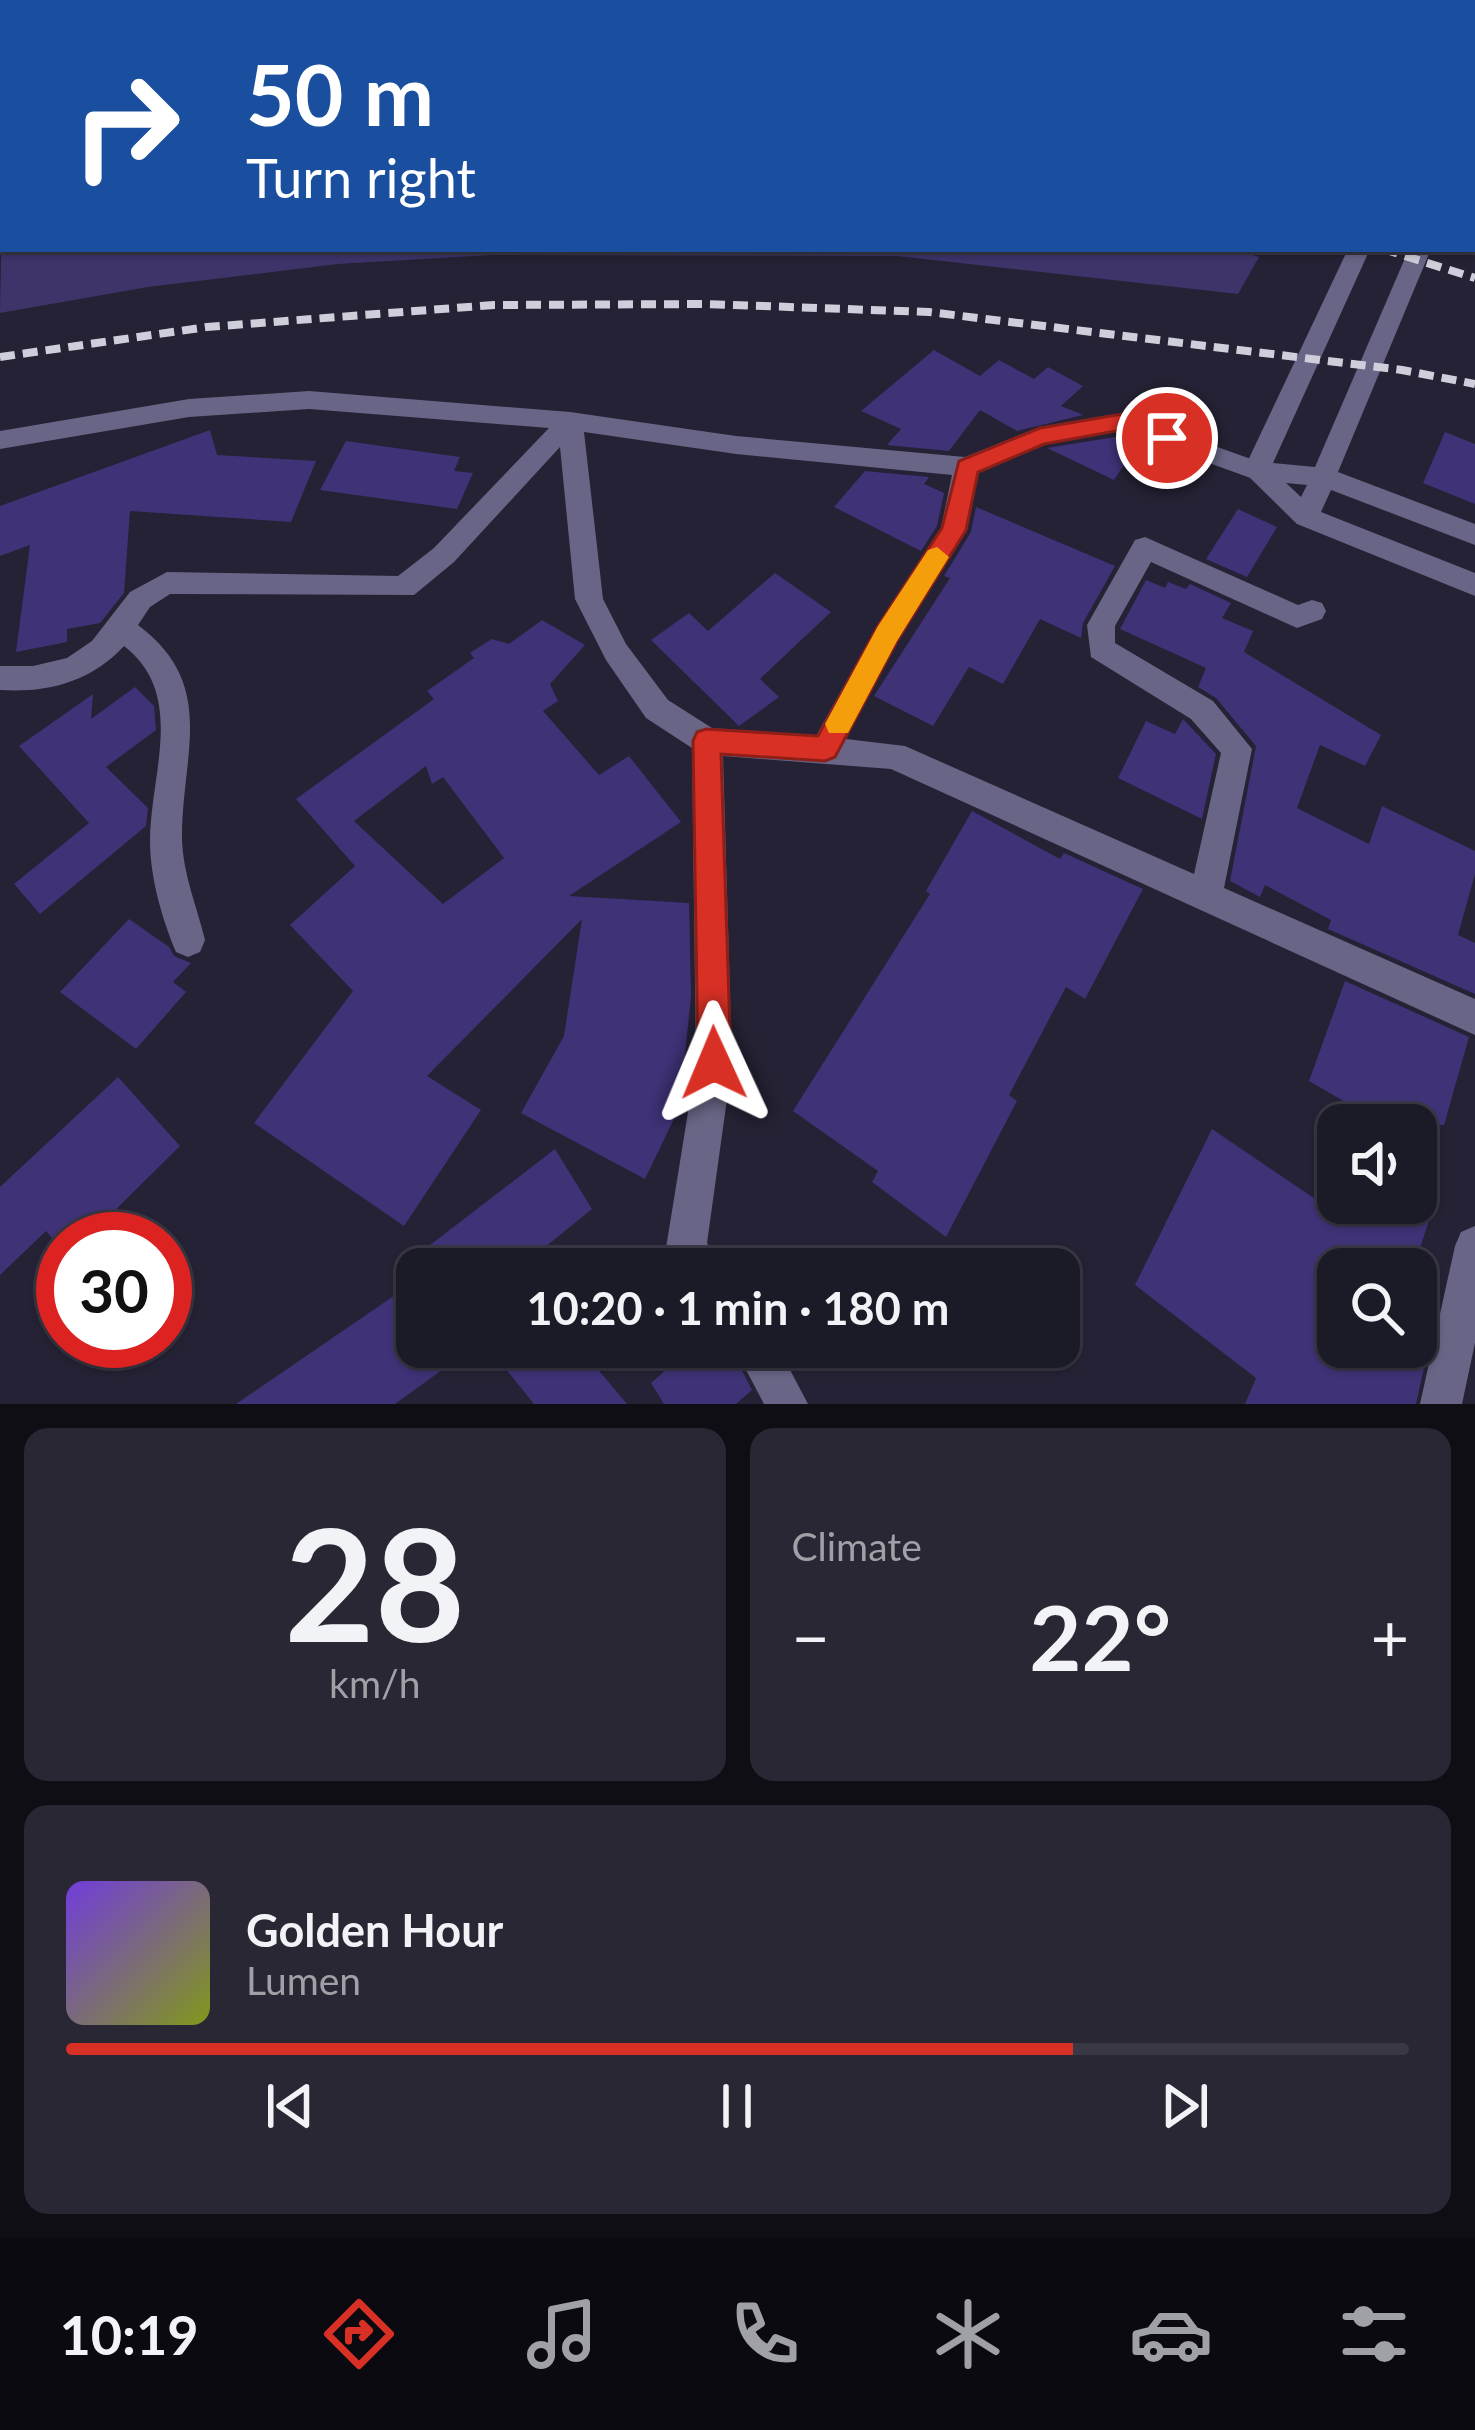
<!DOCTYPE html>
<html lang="en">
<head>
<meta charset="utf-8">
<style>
	:root { --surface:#1b1a27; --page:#282733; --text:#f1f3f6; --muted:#a0a1a7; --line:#393844; --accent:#d93025 }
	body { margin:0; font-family:Lato,sans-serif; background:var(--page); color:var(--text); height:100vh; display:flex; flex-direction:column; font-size:45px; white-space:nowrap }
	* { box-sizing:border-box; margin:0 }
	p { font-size:39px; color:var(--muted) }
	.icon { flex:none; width:66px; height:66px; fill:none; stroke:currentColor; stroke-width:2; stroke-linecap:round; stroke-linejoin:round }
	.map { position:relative; height:1404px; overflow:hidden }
	.side { display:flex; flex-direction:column; gap:24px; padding:24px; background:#0f0e15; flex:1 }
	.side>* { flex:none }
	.banner { position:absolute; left:0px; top:0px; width:1476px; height:252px; box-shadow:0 3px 9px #0004,0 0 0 3px var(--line); background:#1a4fa0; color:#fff; overflow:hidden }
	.tools { position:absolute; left:1317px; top:1104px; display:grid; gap:24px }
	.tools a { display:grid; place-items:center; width:120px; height:120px; border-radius:24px; background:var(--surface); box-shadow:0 3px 9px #0004,0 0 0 3px var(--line); font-size:60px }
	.speed { position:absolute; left:36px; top:1212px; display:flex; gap:24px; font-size:60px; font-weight:700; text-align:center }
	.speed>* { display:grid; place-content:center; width:156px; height:156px; border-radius:50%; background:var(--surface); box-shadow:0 3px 9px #0004,0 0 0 3px var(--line); line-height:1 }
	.speed .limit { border:18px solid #d22; background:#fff; color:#111 }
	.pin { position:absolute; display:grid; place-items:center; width:102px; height:102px; color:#fff; margin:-51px; border:6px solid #fff; border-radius:50%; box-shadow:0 3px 12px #0007 }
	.me { position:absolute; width:132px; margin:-66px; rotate:359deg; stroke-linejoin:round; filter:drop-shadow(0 0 9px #0008) }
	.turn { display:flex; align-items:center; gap:42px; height:252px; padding:0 48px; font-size:54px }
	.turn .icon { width:156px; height:156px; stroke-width:2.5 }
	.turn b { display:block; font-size:84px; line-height:102px }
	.big { font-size:90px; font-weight:700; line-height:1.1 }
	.side .card { flex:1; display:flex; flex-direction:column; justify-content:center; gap:18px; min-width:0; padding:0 42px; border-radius:24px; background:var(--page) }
	.side .dial { align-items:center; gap:0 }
	.dial b { font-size:156px; line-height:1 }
	.song { display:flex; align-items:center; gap:36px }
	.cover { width:144px; height:144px; border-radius:18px; background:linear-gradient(135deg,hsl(260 70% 55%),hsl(70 70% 35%)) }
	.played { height:12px; border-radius:6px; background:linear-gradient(90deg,var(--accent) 75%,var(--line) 75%) }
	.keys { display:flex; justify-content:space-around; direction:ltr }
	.heat { display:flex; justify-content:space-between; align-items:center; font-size:66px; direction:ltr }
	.side .tiles { flex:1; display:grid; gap:24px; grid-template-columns:1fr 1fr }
	.card:last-child { grid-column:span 2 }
	.trip { position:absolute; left:396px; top:1248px; width:684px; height:120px; border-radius:24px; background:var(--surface); box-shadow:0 3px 9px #0004,0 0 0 3px var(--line); font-weight:700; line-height:120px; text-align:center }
	.menu { display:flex; height:192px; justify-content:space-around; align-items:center; background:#0b0a10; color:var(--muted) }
	.menu .icon { width:84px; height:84px }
	.menu .selected { color:var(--accent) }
	.menu b { font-size:54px; color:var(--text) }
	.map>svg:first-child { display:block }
	.green { fill:#3e346a }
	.building { fill:#403277; fill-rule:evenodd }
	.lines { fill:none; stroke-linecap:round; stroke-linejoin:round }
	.minor { fill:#686586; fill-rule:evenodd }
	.tertiary { fill:#686586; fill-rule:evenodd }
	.primary { fill:#aca5e8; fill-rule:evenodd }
	.motorway { fill:#c8c4f5; fill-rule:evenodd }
	.rail-far1 { stroke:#cfcfdb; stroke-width:6; stroke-dasharray:12 6; stroke-linecap:butt }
	.rail { stroke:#cfcfdb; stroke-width:8; stroke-dasharray:15 8; stroke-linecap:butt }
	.route { fill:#d93025; stroke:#8d1f18; stroke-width:3 }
	.slow { fill:#f59e0b }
</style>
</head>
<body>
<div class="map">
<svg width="1475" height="1404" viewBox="0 0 1475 1404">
	<rect width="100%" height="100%" fill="#242234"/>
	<path class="green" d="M3,162V249H1234L1259,257L1238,294L897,256L491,255L338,264L148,287L0,313Z"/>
	<path class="building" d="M934,350L980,376L999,360L1034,379L1048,367L1083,386L1061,406L1083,415L1017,431L980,410L949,451L887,445L901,429L861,411Z
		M210,430L217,455L316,461L291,522L130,511L124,593L100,623L67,629V642L16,652L30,545L0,556V506Z
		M1445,432L1475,444V504L1423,483Z
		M1121,436L1139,442L1114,480L1047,448Z
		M346,441L460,457L454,471L473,473L457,509L320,490Z
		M865,471L929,477L924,484L944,493L937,526L921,551L834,507Z
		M976,507L1115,566L1083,623L1081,638L1040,619L1003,684L969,667L933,726L874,696L950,578L944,576L971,532Z
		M1238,509L1277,527L1247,577L1206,559Z
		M775,573L831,612L760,679L779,697L739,726L651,640L689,613L708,631Z
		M1146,580L1165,588L1168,582L1186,589L1190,584L1231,603L1222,618L1253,631L1244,652L1381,735L1365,766L1320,745L1297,808L1369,844L1382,806L1475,851V874L1458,935L1475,943V994L1328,929L1331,920L1265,885L1260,897L1230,881L1256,746L1216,698L1198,687L1206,668L1120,629Z
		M542,620L585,645L550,684L558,701L543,711L599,775L629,756L681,822L569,896L689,903L691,996L685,1055L692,1063L686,1094L645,1179L521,1113L564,1036L582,919L427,1076L481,1110L404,1226L254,1123L353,991L290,925L355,866L296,799L434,699L427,691L474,658L470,653L492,639L509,644ZM426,766L432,784L443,777L504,858L443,904L354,821Z
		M135,687L154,706L156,730L106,767L148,808L146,826L40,914L14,884L89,823L19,746L93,694L91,719Z
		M1183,719L1216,754L1202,819L1118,778L1146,721L1175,734Z
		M972,811L1060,859L1064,853L1143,889L1085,999L1066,987L1009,1095L1017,1101L946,1237L872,1182L878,1171L793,1111L930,894L926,891Z
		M129,919L169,947L174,956L191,963L173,982L186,992L136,1049L60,992Z
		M1345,981L1469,1037L1444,1125H1385L1309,1081Z
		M118,1077L180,1146L86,1239H53L46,1231L0,1275V1187Z
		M1212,1129L1327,1207L1328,1203H1435L1413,1269H1338V1347H1416V1309L1434,1322L1416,1404H1245L1256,1378L1135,1285Z
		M555,1149L592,1209L518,1269H399Z
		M417,1280V1347H474L395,1404H236Z
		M488,1347H579L627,1404H534Z
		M692,1347H730L752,1390L736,1404H664L651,1383Z"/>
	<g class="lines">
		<path class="minor" d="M309,391L570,412L736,436L965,457L1040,427L1122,413L1265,464L1269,471L1265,478L1256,480L1121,431L1045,444L979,472L967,530L898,641L846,739L905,746L1194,874L1221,753L1191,719L1091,657L1087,625L1135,540L1145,537L1298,605L1312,600L1322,603L1326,611L1322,619L1297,628L1151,562L1115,626V643L1213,701L1252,749L1224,888L1475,999V1035L891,769L723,756L732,1063L707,1243L721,1269H677L666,1248L696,1063L692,748L646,718L606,660L575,599L560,447L454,562L414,595L170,594L150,607L138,625C219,686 181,755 182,840C183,874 197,907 205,940L200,952L188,957L176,952C162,919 150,877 150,841C150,774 187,695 124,646C91,682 48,693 0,690V666H33L67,658L92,641L130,592L167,572L398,576L434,548L549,428L309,409L189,417L0,449V431L189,399ZM584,432L736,454L952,475L941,528L878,625L816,736L712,728L668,700L626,644L603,599Z
			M1475,1226V1343L1462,1404H1420L1455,1246L1461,1232Z
			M734,1347H778L808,1404H764Z"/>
		<path class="tertiary" d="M988,0H1014L1016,3H990Z
			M1473,134L1475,135V147L1473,146Z
			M1348,249H1370L1273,463L1315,467L1409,249H1431L1338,472L1475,524V545L1331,490L1321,512L1475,573V596L1297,524L1243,471ZM1286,483L1307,485L1301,497Z"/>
		<path class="primary" d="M1235,0H1263L1265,3H1237Z
			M1342,0H1370L1372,3H1344Z
			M1473,26H1475V36H1473Z
			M1473,52L1475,53V65L1473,64Z"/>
		<path class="motorway" d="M1063,0H1092L1094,3H1065Z
			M1140,0H1169L1171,3H1142Z
			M1399,0H1426L1428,3H1401Z
			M1473,15H1475V28H1473Z
			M1473,108H1475V122H1473Z"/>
		<path class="rail-far1" d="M657,0L663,3"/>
		<path class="rail" d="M1383,249L1475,278
			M0,357L207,327L494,305L706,304L929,312L1402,370L1475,384"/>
	</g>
	<path class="route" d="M1122,414L1175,433L1178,438L1167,446L1121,430L1044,444L978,472L966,530L897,641L835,757L825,761L721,754L731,1063L726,1075L714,1080L703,1075L698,1063L693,741L697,732L706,729L818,736L878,626L942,528L959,461L1040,428Z"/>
	<path class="slow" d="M937,547L949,557L897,641L848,733H829L825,724L878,626L928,550Z"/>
</svg>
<div class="tools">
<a><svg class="icon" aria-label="sound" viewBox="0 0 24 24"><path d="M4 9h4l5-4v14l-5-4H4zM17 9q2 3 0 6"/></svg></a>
<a><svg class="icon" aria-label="search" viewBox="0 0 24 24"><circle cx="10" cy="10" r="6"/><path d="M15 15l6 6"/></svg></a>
</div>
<div class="speed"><div class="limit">30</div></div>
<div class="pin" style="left:1167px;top:438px;background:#d93025"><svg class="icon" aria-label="arrive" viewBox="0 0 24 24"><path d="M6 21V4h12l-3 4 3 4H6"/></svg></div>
<svg class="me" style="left:714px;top:1063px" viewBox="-20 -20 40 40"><path d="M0-17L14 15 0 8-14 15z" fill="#d93025" stroke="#fff" stroke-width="4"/></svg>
<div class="trip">10:20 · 1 min · 180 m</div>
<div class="banner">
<div class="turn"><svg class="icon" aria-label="right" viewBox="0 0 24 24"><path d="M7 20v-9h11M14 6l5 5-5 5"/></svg><div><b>50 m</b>Turn right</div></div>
</div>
</div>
<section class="side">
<div class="tiles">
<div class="card dial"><b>28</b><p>km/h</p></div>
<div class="card"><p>Climate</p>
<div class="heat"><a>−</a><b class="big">22°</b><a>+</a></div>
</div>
<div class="card">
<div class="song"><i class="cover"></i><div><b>Golden Hour</b><p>Lumen</p></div></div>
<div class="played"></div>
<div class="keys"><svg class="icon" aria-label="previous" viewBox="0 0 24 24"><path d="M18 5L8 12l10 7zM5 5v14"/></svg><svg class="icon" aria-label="pause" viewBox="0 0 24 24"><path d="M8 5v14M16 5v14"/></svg><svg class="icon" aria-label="next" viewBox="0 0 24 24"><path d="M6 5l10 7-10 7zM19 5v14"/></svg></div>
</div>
</div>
</section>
<nav class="menu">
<b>10:19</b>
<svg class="icon selected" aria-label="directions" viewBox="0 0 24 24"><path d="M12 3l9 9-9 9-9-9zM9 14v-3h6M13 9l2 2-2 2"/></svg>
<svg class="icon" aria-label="music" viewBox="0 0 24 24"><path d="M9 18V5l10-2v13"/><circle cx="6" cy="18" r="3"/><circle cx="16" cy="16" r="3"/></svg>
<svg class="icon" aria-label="phone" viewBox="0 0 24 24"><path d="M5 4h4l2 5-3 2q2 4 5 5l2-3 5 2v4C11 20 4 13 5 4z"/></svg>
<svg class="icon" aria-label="climate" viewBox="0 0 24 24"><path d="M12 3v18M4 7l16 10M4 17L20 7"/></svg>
<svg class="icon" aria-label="car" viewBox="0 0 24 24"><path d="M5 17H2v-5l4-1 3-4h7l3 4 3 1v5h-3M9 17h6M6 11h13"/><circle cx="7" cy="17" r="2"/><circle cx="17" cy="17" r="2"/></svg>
<svg class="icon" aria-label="filters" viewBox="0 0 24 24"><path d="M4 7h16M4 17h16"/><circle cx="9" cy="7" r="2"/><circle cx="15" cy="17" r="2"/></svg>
</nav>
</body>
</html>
